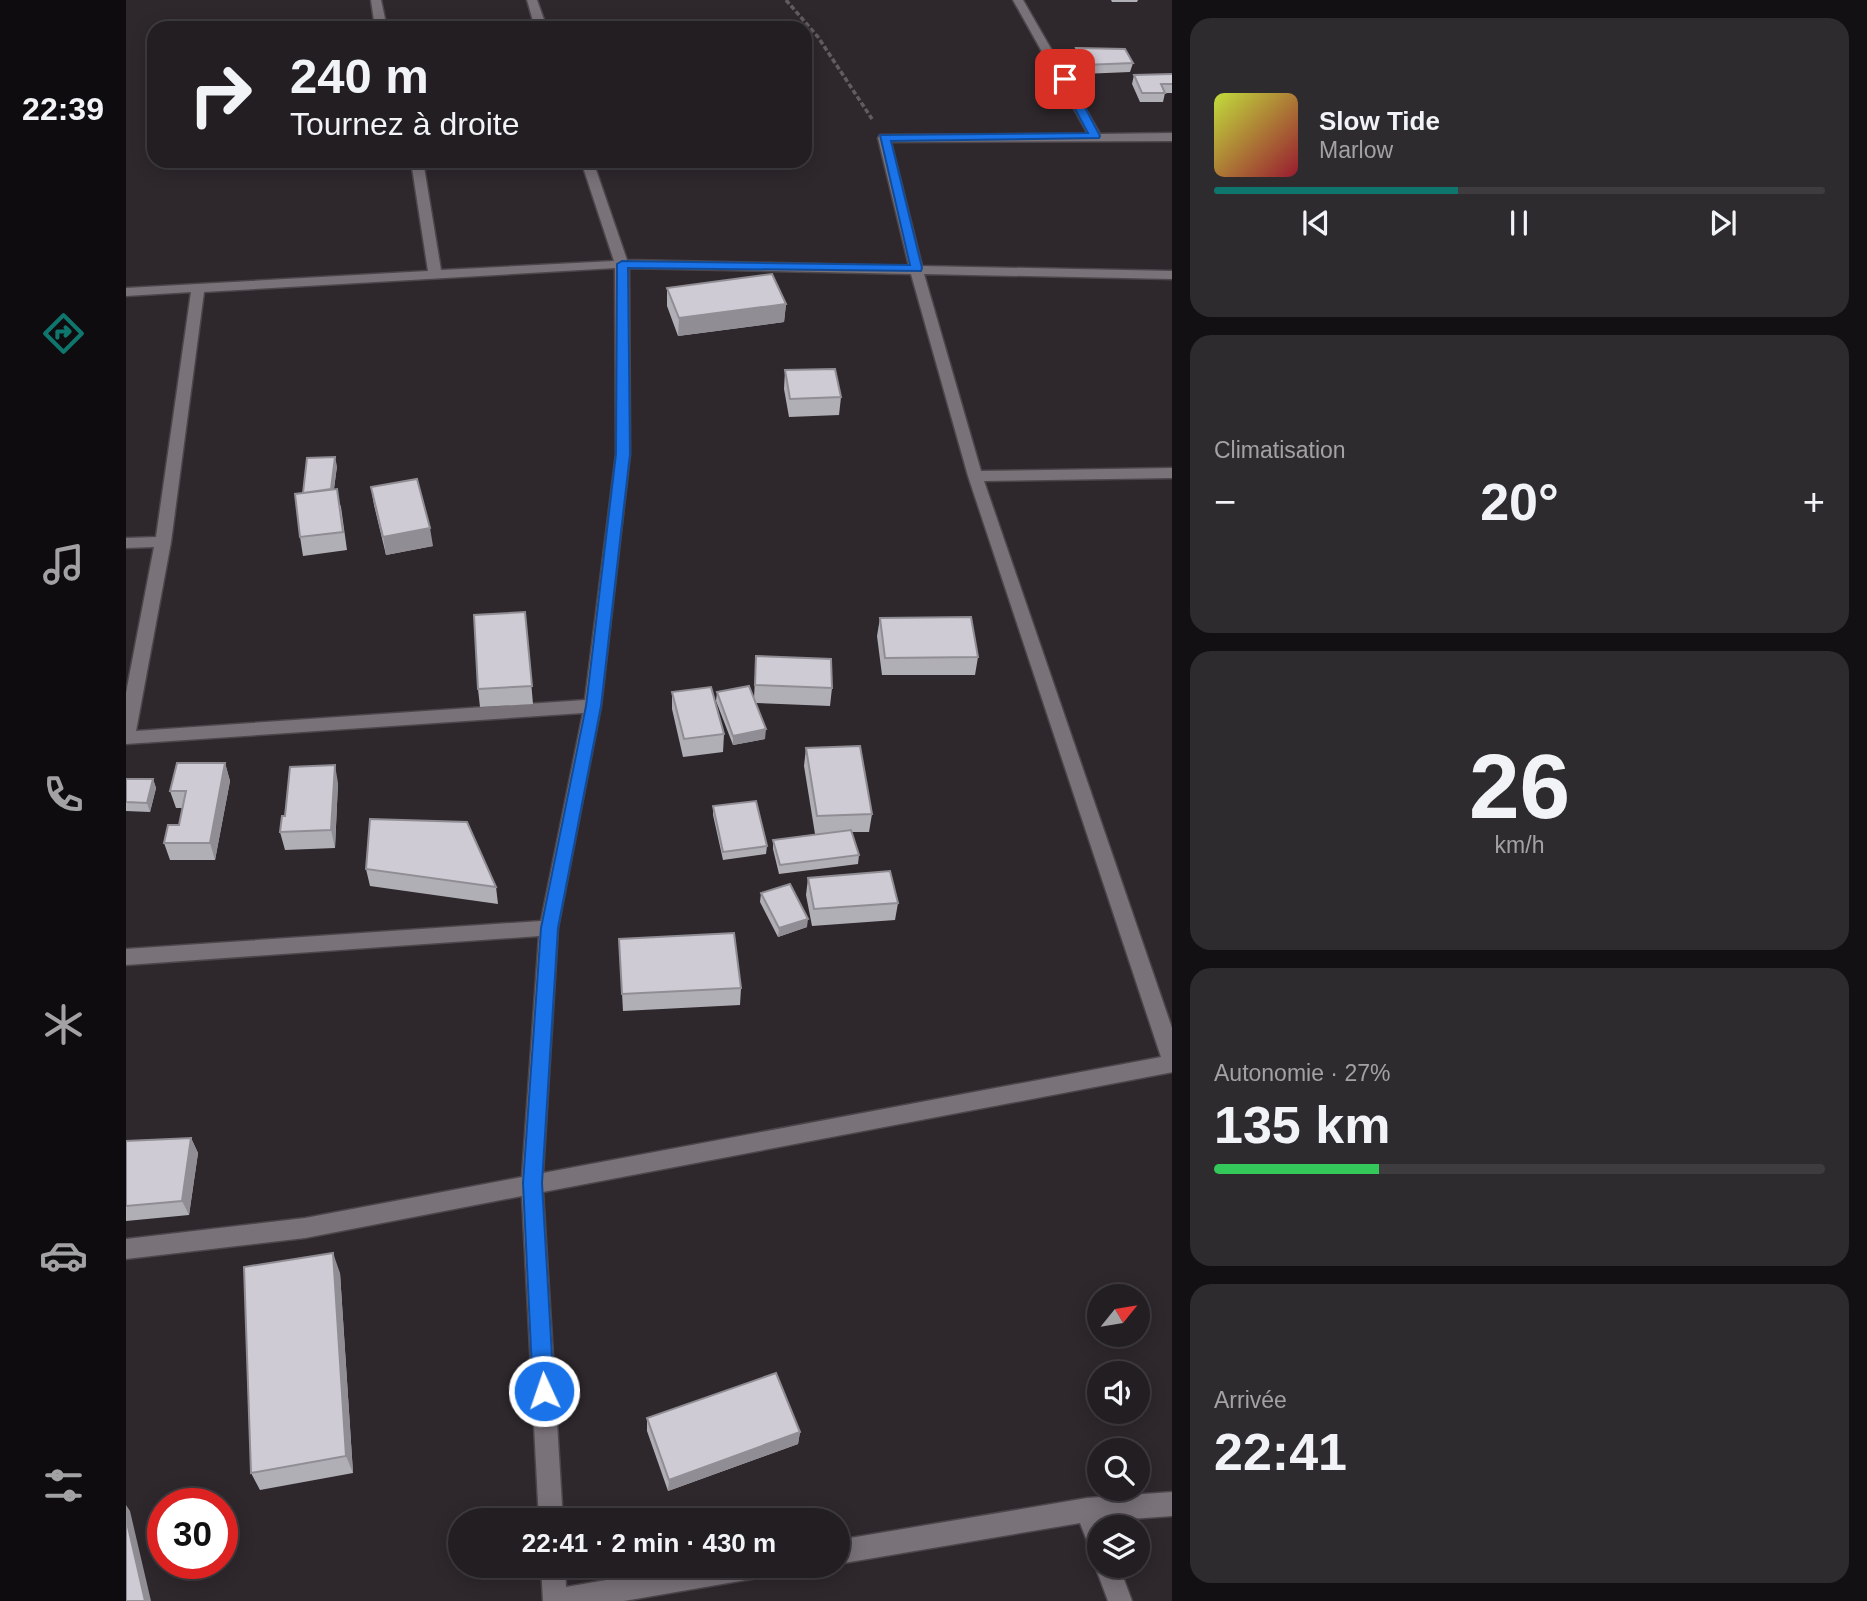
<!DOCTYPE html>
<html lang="fr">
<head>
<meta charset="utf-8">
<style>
	:root { --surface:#221e22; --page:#2e2b2f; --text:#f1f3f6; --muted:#a2a2a5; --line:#3f3c40; --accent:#0f766e }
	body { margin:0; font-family:Helvetica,sans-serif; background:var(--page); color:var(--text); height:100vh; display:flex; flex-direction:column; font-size:26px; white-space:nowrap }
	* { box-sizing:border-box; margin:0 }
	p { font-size:23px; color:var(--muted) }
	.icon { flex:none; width:38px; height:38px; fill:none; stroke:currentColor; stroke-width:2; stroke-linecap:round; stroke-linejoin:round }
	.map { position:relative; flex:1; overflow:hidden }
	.drawer { display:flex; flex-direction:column; gap:18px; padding:18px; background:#131013; width:695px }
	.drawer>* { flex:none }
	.guide { position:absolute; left:21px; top:21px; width:665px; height:147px; border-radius:21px; box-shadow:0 4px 18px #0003,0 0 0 2px var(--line); background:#221e22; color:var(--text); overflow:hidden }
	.needle { width:46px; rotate:60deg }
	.tools { position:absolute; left:961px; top:1284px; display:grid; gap:14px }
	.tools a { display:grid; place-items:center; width:63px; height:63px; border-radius:50%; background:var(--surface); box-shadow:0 4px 18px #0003,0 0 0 2px var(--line); font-size:35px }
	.speed { position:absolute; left:21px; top:1488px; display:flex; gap:14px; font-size:35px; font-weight:700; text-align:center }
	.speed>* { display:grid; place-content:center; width:91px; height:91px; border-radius:50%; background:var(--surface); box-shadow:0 4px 18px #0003,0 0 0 2px var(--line); line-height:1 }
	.speed .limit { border:10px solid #d22; background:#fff; color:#111 }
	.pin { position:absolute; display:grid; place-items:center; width:60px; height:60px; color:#fff; margin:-30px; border-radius:14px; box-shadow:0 4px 10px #0006 }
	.me { position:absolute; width:77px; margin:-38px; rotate:357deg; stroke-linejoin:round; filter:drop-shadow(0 0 5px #0008) }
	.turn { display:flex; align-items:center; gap:24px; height:147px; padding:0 28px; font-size:32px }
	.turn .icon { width:91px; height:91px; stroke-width:2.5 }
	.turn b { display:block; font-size:49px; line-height:60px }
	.big { font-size:52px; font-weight:600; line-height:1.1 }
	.drawer .widget { flex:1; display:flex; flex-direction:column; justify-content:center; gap:10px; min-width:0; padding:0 24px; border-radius:21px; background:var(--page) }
	.drawer .dial { align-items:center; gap:0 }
	.dial b { font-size:91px; line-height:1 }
	.song { display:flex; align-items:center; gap:21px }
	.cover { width:84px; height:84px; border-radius:10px; background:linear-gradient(135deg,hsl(70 70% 55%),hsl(350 70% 35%)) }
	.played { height:7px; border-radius:4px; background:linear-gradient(90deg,var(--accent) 40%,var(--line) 40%) }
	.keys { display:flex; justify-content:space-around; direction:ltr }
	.heat { display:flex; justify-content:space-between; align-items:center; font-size:38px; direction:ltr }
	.charge { height:10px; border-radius:5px; background:linear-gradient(90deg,#34c759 27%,var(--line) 0) }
	.trip { position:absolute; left:322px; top:1508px; width:402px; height:70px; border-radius:35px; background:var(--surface); box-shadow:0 4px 18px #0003,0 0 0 2px var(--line); font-weight:600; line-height:70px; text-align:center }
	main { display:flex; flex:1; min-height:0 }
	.dock { display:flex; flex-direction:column; width:126px; justify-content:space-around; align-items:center; background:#0e0c0e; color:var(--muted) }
	.dock .icon { width:49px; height:49px }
	.dock .on { color:var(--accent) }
	.dock b { font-size:32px; color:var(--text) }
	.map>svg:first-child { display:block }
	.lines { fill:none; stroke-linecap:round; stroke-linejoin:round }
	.minor-casing { stroke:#4c464b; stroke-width:3 }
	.path { stroke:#625c61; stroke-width:3.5; stroke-dasharray:5 2.5; stroke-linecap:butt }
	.minor { fill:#797279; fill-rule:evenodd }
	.wall { fill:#b1afb6 }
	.shaded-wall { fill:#908e94 }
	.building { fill:#cecbd4; stroke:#908e94; stroke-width:2 }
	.route { fill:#1a73e8; stroke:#114b97; stroke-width:2 }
</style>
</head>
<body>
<main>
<nav class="dock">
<b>22:39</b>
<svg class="icon on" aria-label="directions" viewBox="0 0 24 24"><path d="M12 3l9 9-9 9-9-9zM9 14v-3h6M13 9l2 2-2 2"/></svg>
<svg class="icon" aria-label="music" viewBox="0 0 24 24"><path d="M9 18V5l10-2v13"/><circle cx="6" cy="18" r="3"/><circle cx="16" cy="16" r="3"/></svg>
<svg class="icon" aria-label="phone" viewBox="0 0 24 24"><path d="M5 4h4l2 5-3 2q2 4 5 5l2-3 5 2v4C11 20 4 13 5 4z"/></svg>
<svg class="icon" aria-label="climate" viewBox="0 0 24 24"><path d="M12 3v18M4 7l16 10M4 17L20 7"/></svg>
<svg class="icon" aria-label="car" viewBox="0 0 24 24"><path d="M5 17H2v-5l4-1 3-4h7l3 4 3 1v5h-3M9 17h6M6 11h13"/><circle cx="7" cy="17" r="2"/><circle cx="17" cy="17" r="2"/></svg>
<svg class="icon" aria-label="filters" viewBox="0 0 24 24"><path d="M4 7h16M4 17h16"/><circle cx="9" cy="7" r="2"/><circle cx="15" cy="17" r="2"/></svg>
</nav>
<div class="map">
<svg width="1047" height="1601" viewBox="0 0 1047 1601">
	<rect width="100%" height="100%" fill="#2e282d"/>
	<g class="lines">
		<defs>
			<path id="minor" d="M245,0H255L261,28H249Z
				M401,0H411L421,28H409Z
				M887,0H897L974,134L1047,133V141L765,142L796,266L1047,271V279L798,274L855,471L1047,468V478L858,481L1047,1031V1072L417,1192L437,1521H413L396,1196L179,1238L0,1259V1239L179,1218L396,1177L413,936L0,965V949L415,921L457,713L0,744V693L28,547L0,548V538L30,537L65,292L0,296V288L302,271L285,161H297L315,270L488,261L455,161H467L501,260L783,266L752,138L754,135L962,134ZM489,268L490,454L459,700L10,731L45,542L78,292ZM503,268L785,274L842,476L1035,1057L417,1173L432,928L475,706L504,454Z
				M1047,1492V1516L977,1521L979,1528H973V1555L965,1551L954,1523L712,1564V1540L961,1498Z
				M973,1557V1566H993L1006,1601H982L969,1566Z
				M415,1566H439L440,1587L561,1566H643L639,1574L631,1578L498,1601H417Z"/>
		</defs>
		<use href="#minor" class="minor-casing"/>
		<path class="path" d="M660,0L692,37L746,119"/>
		<use href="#minor" class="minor"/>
	</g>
	<path class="wall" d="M985,0H1012L1011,2H986Z
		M950,48L1007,63L1004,72L956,74L948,57Z
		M1047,74V93H1039L1037,102H1014L1006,84L1008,75Z
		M541,288L660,304L658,322L552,336L541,306Z
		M659,370L715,397L713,415L663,417L658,389Z
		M211,466L208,489L215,507L221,550L177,556L174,537L177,493Z
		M245,487L307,546L260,555L248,505Z
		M399,612L407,704L354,707L352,689Z
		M754,618L852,657L849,675H756L751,636Z
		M630,656L706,688L704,706L630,703L639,739L607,745L590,701L591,692L628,699Z
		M546,692L598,734L597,752L557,757L546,709Z
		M680,748L746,814L743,832H725L733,855L732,864L653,874L647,849V840L697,833L689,834L678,766Z
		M99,763L104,781L89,860H44L38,843L53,825L56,808H50L44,791Z
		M0,779H27L30,788L24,812L0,811Z
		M212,783L209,848L159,850L154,832L159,816Z
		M587,806L641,846L640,854L597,860L587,815Z
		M240,869L370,887L372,904L244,886Z
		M682,878L772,903L769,920L686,926L680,895Z
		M635,893L681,927L652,937L634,902Z
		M493,939L615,988L614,1005L497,1011Z
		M65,1138L72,1153L63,1215L0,1221V1141Z
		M214,1273L227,1473L134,1490L125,1473Z
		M521,1418L674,1432L672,1444L542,1491L521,1431Z"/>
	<path class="shaded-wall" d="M660,304L658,322L552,336L553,318Z
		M209,457L211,466L206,503L205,493Z
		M304,528L307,546L260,555L257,537Z
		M640,729L639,739L607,745V736Z
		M99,763L104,781L89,860L84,843Z
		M209,765L212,783L209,848L205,830Z
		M27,779L30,788L24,812L21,803Z
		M682,919L681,927L652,937L653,928Z
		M65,1138L72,1153L63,1215L56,1201Z
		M207,1253L214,1273L227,1473L220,1456Z
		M674,1432L672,1444L542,1491L543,1480Z
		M0,1505L4,1511L25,1601H19L0,1518Z"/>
	<path class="building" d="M950,48L999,49L1007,63L958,65Z
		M1047,74V84H1035L1039,93H1016L1008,75Z
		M646,274L660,304L553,318L541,288Z
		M709,369L715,397L664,399L659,370Z
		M209,457L205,489L177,493L181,458Z
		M291,479L304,528L257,537L245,487Z
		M211,489L217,532L174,537L169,494Z
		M399,612L406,686L352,689L348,615Z
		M845,617L852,657L759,658L754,618Z
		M630,656L705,659L706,688L629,685Z
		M623,686L640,729L607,736L591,692Z
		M585,687L598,734L558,739L546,692Z
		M734,746L746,814L691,816L680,748Z
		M51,763H99L84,843H38L42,825H53L60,791H44Z
		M209,765L205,830L154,832L156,816H159L164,767Z
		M0,779H27L21,803L0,802Z
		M630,801L641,846L597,852L587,806Z
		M244,819L341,822L370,887L240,869Z
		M725,830L733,855L654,865L647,840Z
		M764,871L772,903L688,909L682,878Z
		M664,884L682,919L653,928L635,893Z
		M608,933L615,988L496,994L493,939Z
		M65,1138L56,1201L0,1206V1141Z
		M207,1253L220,1456L125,1473L118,1267Z
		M650,1373L674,1432L543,1480L521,1418Z
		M0,1518L19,1601H0Z"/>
	<path class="route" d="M939,76L944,79L974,136L973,138L765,141L796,268L795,271L502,268L504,454L475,706L432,928L416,1183L428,1391L425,1398L418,1401L410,1398L407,1391L397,1183L415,928L460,706L490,454L491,264L496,261L784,265L754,135L962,133L933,79Z"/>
</svg>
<div class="tools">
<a><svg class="needle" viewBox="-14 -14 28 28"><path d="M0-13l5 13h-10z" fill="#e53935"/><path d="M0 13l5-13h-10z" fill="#a2a2a5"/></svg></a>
<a><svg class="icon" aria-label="sound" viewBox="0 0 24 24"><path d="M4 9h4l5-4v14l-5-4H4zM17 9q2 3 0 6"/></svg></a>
<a><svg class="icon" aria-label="search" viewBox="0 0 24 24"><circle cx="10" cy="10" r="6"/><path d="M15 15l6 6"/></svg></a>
<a><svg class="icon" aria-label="layers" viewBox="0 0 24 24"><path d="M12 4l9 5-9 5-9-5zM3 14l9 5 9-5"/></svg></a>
</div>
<div class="speed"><div class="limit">30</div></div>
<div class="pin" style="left:939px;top:79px;background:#d93025"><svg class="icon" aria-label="arrive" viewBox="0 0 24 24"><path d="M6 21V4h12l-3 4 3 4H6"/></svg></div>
<svg class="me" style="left:418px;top:1391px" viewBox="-20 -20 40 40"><circle r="17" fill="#1a73e8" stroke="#fff" stroke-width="3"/><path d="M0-11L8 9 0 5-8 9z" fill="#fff"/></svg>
<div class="trip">22:41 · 2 min · 430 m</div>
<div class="guide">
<div class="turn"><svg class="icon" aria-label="right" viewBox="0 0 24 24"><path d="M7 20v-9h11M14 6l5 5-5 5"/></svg><div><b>240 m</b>Tournez à droite</div></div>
</div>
</div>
<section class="drawer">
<div class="widget">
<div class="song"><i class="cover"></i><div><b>Slow Tide</b><p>Marlow</p></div></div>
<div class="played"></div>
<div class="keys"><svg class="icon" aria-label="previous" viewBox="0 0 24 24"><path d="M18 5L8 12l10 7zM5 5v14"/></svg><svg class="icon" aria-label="pause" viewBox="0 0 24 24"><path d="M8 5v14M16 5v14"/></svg><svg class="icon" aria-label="next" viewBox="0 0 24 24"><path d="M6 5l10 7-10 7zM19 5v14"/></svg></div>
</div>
<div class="widget"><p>Climatisation</p>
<div class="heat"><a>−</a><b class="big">20°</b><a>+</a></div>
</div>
<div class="widget dial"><b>26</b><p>km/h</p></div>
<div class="widget"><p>Autonomie · 27%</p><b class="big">135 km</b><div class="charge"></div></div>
<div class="widget"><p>Arrivée</p><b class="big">22:41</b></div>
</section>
</main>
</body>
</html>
